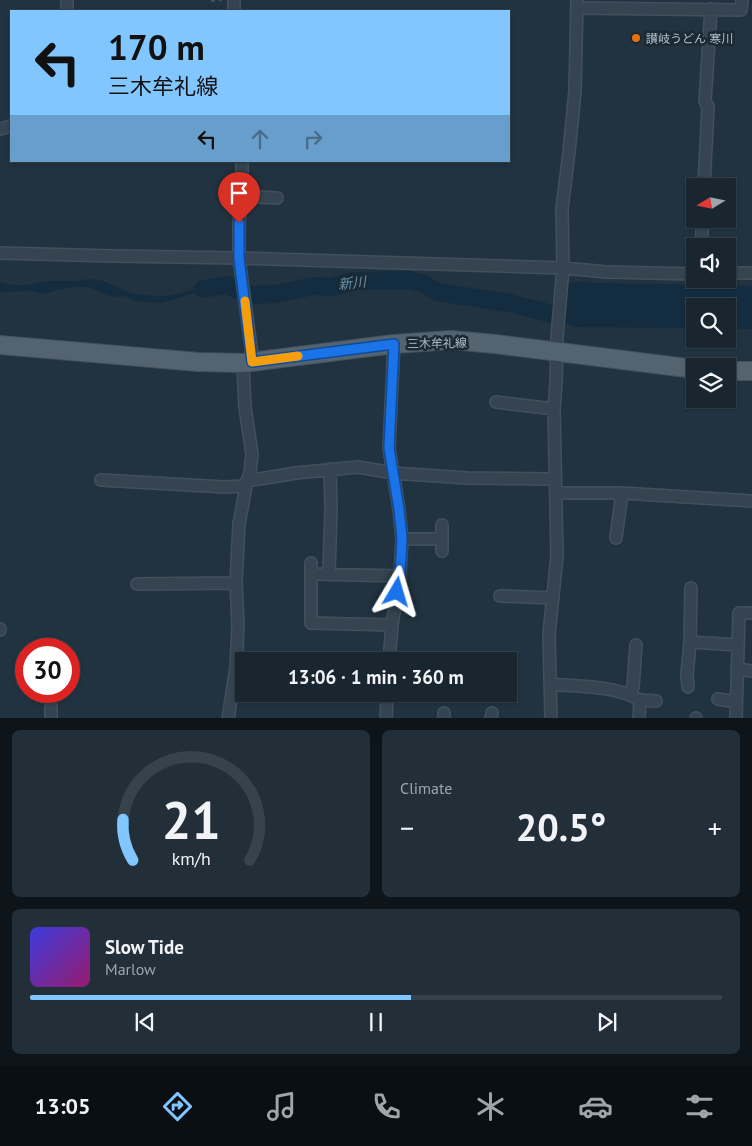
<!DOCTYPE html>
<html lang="en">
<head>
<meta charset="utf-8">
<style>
	:root { --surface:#192630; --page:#222e38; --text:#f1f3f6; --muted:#9fa5ab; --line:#37434c; --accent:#82c6ff }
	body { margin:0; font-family:"PT Sans","Noto Sans JP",sans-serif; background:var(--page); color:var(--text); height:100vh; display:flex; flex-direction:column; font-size:19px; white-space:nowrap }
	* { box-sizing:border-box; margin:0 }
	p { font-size:16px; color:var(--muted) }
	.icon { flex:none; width:28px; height:28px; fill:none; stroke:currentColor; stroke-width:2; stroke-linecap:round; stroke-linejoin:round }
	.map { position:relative; height:718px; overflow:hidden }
	.side { display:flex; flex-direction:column; gap:12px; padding:12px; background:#0e151a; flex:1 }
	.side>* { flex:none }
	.top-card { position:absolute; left:10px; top:10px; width:500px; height:152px; border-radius:0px; box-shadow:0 1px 4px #0004,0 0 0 1px var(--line); background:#82c6ff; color:#111; overflow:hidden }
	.needle { width:32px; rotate:260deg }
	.buttons { position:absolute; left:686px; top:178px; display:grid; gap:10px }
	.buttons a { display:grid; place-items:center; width:50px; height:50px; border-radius:0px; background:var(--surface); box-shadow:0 1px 4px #0004,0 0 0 1px var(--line); font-size:25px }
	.speed { position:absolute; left:15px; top:638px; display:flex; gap:10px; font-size:25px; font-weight:700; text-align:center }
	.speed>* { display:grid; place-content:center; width:65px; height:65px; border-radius:50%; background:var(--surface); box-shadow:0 1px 4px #0004,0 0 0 1px var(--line); line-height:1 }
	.speed .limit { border:8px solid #d22; background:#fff; color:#111 }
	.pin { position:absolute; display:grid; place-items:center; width:42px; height:42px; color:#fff; margin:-51px -21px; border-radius:50% 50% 50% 0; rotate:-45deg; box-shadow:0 0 5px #0007 }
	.pin .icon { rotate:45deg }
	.me { position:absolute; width:55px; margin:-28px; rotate:7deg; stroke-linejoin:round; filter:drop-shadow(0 0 4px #0008) }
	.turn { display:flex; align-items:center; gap:18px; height:105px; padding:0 15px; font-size:22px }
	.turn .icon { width:65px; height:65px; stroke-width:2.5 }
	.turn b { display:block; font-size:35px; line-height:42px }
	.lanes { display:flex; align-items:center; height:48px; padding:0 15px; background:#0003; justify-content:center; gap:25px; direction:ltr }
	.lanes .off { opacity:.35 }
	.big { font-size:38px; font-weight:700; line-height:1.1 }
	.side .card { flex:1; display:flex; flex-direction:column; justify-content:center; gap:8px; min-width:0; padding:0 18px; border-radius:8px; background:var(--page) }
	.side .dial { align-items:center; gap:0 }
	.dial svg { height:130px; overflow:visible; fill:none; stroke:var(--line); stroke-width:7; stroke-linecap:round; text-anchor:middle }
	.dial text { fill:var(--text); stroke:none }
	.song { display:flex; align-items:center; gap:15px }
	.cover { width:60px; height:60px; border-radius:8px; background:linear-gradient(135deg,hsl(240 70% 55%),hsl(320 70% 35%)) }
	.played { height:5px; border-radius:2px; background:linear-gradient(90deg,var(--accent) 55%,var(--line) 55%) }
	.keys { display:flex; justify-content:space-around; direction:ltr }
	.heat { display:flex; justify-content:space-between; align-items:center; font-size:28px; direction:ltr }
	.side .tiles { flex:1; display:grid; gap:12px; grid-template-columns:1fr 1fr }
	.card:last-child { grid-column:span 2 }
	.trip { position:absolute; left:235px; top:652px; width:282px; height:50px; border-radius:0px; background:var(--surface); box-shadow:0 1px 4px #0004,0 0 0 1px var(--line); font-weight:700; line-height:50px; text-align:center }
	.tabs { display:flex; height:80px; justify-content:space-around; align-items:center; background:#0a0f13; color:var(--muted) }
	.tabs .icon { width:35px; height:35px }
	.tabs .current { color:var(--accent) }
	.tabs b { font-size:22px; color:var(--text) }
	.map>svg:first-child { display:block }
	.water { fill:#132c3f }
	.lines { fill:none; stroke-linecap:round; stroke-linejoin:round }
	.river { stroke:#132c3f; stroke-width:18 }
	.street-casing { stroke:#42505c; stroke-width:14 }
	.primary-casing { stroke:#42505c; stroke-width:20 }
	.path { stroke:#3c5956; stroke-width:2; stroke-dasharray:4 4; stroke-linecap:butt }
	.street { stroke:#354450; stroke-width:11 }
	.primary { stroke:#536470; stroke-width:18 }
	.route-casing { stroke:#114b97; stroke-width:12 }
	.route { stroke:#1a73e8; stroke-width:9 }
	.slow { stroke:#f59e0b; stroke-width:9 }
	.food-dot { fill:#e8710a; stroke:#1b2935; stroke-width:2 }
	.labels { text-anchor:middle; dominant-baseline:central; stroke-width:5; stroke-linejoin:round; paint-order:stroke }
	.poi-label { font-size:12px; fill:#b1bfcb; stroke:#1b2935; text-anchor:start }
	.street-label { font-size:12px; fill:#b1bfcb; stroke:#1b2935 }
	.water-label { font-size:14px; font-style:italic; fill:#6790ad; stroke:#1b2935 }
</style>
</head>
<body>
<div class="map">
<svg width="752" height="719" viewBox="0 0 752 719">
	<rect width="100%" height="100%" fill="#213340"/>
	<path class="water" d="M88,279C93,280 99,280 103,281C112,284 120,289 128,292C138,295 156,297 167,296C183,295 210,280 227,285L196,292L162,303L134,301L131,299L124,296L116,297L106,295L89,287H73L57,290L45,294L32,291L0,292V282L13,285H27L45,281H75Z
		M577,281L592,283L752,286V329H728V306H695V328L576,327L557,320L559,286Z"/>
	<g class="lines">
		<path class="river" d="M203,289L226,285L252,295L275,294L314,286L331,287L354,281L408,280L422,283L437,292L509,303L556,315L575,309"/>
		<defs>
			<path id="street" d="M67,0V11
				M577,8L741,10L742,0
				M234,11V0
				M0,129L11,126
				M242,161V196L239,223V258L253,362
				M704,186L708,107L705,101L711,9
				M242,196L277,198
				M701,246L703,219
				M0,253L113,256L239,258L563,268L607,272L695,274
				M728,273H752
				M496,402L554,409
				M101,480L224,487L246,486
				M247,481L296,473L358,467L393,473L467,478L555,479
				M556,493H622L752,501
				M616,538L622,493
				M402,539H442
				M442,551V525
				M311,563V623L392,625
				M311,574L400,576
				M329,574L331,508L330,469
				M137,584L236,583
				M500,596L553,598
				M0,629V630
				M690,642L738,645
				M389,661L392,625L400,576L402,539L399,509L389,448L394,344
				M737,669L752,671
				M550,684C581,687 613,685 640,700L639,719
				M688,687L687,675L690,642L691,588
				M629,694L633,687L636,645
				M718,699L736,702
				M640,700L656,701
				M51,707V719
				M228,719L236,668L238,625L236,583L239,524L247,481L250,473L252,454L245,407L243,363
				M386,719L387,694
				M444,719V713
				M491,719L492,713
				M551,719L549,634L557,556L554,409L556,383L557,337L563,268L562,209L569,152L575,91L577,0
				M696,719V718
				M736,719L739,613H752"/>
			<path id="primary" d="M0,345L198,362L243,363L394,344L451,340L495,344L695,369
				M728,371H752"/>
		</defs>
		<use href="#street" class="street-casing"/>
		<use href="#primary" class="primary-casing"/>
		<path class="path" d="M211,1L222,0"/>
		<use href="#street" class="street"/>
		<use href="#primary" class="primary"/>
	</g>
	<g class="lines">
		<defs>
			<path id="route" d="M239,223V258L252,362L394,344L389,448L399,509L402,538L400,576L397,592"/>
		</defs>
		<use href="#route" class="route-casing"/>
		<use href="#route" class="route"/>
		<path class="slow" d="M245,301L252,362L298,356"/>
	</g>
	<circle class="food-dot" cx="636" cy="38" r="5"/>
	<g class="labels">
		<g class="poi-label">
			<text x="646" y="38">讃岐うどん 寒川</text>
		</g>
		<g class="street-label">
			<text transform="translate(437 343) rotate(-1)">三木牟礼線</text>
		</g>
		<g class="water-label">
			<text transform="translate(352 283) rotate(-6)">新川</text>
		</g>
	</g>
</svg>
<div class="buttons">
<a><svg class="needle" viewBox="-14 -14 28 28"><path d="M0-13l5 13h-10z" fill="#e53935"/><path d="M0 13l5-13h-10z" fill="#9fa5ab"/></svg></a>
<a><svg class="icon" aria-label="sound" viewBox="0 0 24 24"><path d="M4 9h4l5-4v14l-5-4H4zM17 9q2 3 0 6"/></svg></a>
<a><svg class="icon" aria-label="search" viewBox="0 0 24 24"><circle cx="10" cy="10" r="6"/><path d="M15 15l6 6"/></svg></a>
<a><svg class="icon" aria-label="layers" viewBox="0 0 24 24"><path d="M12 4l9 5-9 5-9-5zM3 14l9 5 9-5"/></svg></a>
</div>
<div class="speed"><div class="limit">30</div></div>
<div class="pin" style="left:239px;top:223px;background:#d93025"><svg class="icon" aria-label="arrive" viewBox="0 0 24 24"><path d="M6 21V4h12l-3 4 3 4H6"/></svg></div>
<svg class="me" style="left:397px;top:592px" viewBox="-20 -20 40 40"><path d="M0-17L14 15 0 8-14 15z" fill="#1a73e8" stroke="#fff" stroke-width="4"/></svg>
<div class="trip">13:06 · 1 min · 360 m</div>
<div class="top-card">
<div class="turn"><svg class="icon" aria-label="left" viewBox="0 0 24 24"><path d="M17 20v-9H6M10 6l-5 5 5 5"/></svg><div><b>170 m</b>三木牟礼線</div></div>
<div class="lanes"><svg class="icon" aria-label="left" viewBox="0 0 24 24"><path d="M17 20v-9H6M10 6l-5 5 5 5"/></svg><svg class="icon off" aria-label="ahead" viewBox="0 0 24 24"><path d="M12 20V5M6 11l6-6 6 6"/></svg><svg class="icon off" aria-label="right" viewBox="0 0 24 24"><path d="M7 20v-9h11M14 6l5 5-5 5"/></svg></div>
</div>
</div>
<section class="side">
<div class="tiles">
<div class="card dial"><svg viewBox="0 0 100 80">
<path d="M14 69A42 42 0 1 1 86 69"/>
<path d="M14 69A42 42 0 0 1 8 44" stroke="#82c6ff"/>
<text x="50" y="56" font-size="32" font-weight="700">21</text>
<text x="50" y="72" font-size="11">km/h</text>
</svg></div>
<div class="card"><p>Climate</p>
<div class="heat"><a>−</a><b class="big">20.5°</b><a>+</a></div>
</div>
<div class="card">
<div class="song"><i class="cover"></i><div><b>Slow Tide</b><p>Marlow</p></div></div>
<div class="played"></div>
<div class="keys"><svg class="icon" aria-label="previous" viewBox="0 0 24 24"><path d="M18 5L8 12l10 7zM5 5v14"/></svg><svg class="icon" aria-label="pause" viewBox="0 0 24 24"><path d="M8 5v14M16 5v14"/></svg><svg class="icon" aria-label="next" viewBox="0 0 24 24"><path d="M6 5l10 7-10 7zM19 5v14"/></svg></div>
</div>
</div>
</section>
<nav class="tabs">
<b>13:05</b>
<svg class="icon current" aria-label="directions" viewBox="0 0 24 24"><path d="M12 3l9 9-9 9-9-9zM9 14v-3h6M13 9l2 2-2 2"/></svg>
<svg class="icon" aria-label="music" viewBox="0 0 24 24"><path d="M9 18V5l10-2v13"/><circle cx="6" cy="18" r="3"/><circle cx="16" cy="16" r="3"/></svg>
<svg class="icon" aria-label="phone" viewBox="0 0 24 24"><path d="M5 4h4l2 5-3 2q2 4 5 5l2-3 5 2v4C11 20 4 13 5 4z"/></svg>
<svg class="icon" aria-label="climate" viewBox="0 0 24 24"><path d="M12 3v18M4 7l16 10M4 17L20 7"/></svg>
<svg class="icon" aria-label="car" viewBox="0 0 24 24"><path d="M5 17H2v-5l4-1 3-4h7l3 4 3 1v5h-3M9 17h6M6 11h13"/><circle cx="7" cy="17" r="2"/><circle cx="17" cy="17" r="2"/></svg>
<svg class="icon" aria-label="filters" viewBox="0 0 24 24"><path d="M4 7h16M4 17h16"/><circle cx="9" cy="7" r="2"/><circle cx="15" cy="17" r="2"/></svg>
</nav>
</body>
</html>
